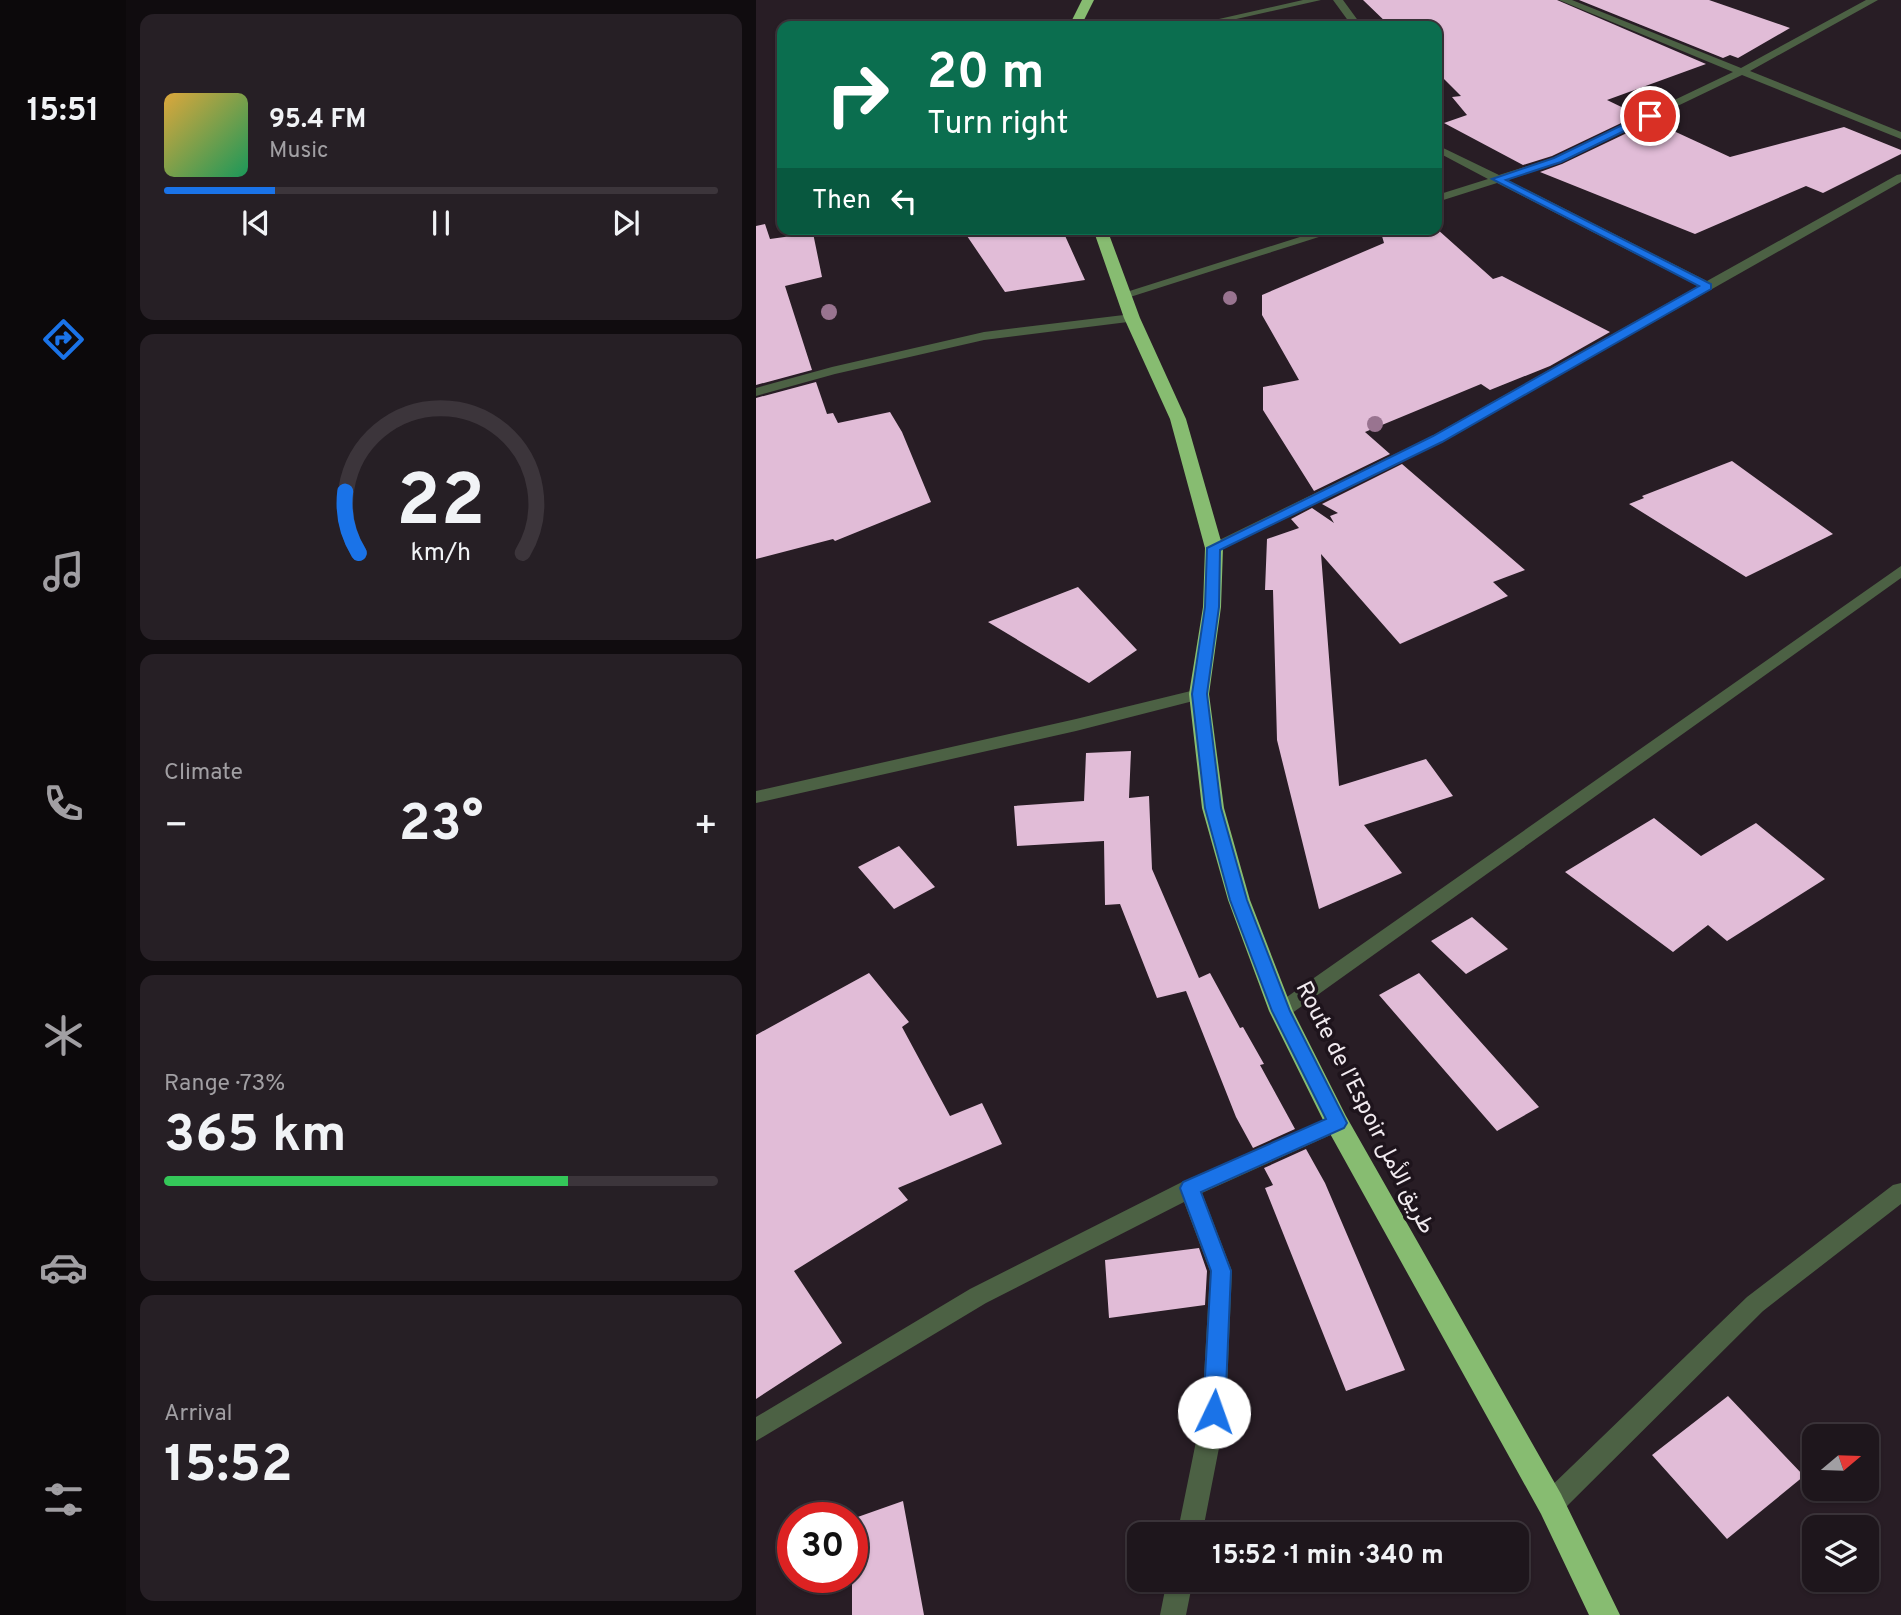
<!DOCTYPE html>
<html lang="en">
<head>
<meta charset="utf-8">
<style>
	:root { --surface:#1e161c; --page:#261f25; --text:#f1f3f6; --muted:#a19fa3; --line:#3c353b; --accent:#1a73e8 }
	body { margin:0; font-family:Overpass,Vazirmatn,sans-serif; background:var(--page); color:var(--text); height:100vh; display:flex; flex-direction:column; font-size:26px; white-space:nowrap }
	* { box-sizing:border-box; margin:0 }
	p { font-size:23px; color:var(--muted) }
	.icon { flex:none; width:38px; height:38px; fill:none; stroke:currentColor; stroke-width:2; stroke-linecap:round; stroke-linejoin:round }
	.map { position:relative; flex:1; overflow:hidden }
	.details { display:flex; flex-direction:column; gap:14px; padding:14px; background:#100c0f; width:630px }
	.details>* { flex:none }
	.banner { position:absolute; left:21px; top:21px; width:665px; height:214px; border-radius:14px; box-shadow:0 2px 5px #0004,0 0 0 2px var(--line); background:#0b6e4f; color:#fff; overflow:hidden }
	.needle { width:46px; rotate:71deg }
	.controls { position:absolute; left:1046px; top:1424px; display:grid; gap:14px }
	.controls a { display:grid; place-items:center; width:77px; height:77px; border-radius:14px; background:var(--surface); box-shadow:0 2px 5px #0004,0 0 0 2px var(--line); font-size:35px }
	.speed { position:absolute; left:21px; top:1502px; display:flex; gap:14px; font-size:35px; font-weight:700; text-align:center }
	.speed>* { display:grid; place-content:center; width:91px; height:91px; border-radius:50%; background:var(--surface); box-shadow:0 2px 5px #0004,0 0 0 2px var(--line); line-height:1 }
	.speed .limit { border:10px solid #d22; background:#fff; color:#111 }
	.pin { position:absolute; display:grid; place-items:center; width:60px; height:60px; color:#fff; margin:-30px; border:4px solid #fff; border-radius:50%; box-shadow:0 2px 7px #0007 }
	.me { position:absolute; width:77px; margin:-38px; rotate:3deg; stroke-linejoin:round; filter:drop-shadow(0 0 5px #0008) }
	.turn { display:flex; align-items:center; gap:24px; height:147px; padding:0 35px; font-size:32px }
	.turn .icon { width:91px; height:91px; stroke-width:2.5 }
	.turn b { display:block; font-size:49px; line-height:60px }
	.then { display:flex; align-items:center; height:66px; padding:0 35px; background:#0003; gap:14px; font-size:26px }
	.big { font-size:52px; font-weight:700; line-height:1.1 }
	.details .tile { flex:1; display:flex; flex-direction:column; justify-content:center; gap:10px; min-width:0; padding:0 24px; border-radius:14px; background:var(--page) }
	.details .dial { align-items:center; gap:0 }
	.dial svg { height:182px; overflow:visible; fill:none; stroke:var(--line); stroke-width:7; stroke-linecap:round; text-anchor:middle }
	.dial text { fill:var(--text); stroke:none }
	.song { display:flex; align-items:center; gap:21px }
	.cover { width:84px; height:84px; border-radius:10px; background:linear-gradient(135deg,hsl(40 70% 55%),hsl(150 70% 35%)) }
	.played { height:7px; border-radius:4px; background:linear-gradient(90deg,var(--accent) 20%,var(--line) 20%) }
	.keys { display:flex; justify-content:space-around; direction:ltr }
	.heat { display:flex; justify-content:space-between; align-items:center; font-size:38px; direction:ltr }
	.charge { height:10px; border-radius:5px; background:linear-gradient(90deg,#34c759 73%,var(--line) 0) }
	.trip { position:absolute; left:371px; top:1522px; width:402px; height:70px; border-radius:14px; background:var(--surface); box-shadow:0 2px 5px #0004,0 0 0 2px var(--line); font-weight:700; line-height:70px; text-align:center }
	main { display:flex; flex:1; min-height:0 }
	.tabs { display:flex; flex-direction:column; width:126px; justify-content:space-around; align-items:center; background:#0c090b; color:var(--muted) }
	.tabs .icon { width:49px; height:49px }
	.tabs .on { color:var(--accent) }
	.tabs b { font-size:32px; color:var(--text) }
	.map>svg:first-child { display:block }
	.building { fill:#e1bcd7 }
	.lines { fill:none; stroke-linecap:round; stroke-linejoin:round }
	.minor { fill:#4c6144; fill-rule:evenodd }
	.highway { fill:#87bc71; fill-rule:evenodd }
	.tree { fill:#997490 }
	.route { fill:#1a73e8; stroke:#114b97; stroke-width:2 }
	.labels { text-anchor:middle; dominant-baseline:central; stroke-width:7; stroke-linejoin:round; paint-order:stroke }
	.street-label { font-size:23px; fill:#f1eaef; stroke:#1e141c }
</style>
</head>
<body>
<main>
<nav class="tabs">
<b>15:51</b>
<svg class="icon on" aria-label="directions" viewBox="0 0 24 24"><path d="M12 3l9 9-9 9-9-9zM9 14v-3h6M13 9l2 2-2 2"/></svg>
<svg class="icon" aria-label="music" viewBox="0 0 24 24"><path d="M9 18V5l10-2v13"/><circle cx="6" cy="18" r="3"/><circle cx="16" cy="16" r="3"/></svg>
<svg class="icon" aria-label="phone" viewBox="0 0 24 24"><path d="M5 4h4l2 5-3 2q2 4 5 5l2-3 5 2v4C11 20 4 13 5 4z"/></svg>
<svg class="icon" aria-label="climate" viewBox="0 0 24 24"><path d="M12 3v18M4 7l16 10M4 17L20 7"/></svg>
<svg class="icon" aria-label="car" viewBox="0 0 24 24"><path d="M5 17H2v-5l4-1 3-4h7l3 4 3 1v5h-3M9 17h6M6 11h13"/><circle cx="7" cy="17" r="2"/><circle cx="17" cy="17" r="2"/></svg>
<svg class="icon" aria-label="filters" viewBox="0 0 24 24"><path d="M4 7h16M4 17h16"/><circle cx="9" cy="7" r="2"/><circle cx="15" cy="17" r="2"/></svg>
</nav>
<section class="details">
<div class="tile">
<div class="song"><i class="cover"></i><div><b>95.4 FM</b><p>Music</p></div></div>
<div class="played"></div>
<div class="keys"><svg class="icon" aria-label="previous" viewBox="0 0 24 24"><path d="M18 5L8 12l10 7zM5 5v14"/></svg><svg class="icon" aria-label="pause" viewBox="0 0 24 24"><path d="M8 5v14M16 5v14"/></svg><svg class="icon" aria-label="next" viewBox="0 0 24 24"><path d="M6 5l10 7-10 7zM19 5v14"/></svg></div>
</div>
<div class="tile dial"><svg viewBox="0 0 100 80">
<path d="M14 69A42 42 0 1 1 86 69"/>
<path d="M14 69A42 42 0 0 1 8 42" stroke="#1a73e8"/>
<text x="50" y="56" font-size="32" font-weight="700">22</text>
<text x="50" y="72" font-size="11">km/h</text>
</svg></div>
<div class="tile"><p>Climate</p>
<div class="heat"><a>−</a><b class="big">23°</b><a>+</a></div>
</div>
<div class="tile"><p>Range · 73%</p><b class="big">365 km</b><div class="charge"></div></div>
<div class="tile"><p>Arrival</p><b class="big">15:52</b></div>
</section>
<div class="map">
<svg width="1145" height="1615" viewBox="0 0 1145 1615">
	<rect width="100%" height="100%" fill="#281d25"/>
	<path class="building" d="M607,0H801L950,64L851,100L882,115L796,156L767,165L688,123L711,115L696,97L705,96L681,72V26H634Z
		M823,0H953L1034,28L982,58L974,55L967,58Z
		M896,121L974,157L1088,127L1145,150V154L1067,193L1050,186L939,234L784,172L806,164Z
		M9,224L14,239L57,233L66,277L29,286L56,370L0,385V226Z
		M256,229H306L329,280L249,292L211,236Z
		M624,229H681L737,279L746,276L854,332L794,366L734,390L725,384L609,432L634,454L558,491L507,410V387L543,380L506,315V295L628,243Z
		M60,382L71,414L77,413L82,423L134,412L146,432L175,502L79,541L77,539L0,559V398Z
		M976,461L1077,534L990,577L873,504L888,498L886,496Z
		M646,464L769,570L737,582L752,596L644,644L565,554L583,786L670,759L697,796L608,825L646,873L563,909L521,740L517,590H509L511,539L543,528L535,519L556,508L578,523L574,516L582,513L566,504Z
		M322,587L381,650L333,683L232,622Z
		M375,751L373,798L393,796L396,869L443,978L454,973L484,1028L487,1027L508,1064L504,1065L539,1129L497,1148L480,1117L430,991L401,998L364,904L349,905L348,841L261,846L258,806L328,801L330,753Z
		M898,818L945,856L1000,823L1069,879L971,941L952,925L917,952L809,872Z
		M143,846L179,887L138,909L102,867Z
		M716,917L752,949L710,974L675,941Z
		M113,973L153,1022L146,1027L194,1116L226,1103L246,1144L142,1188L152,1200L38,1271L86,1343L0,1399V1035Z
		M663,973L783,1107L741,1131L623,995Z
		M550,1149L569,1183L649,1370L590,1391L509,1188L517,1185L508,1168Z
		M443,1248L451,1271L449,1305L353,1318L349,1260Z
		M972,1396L1048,1476L971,1539L896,1455Z
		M147,1501L168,1615H96V1519Z"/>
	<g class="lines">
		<path class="minor" d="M547,0H565L449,26H432Z
			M577,0H587L606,26H596Z
			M803,0H816L985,68L1110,0H1122L994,71L1145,132V139L986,75L805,162L752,180L951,281L1141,175L1145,174V182L686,442L463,551H453L451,548L453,545L676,436L942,286L741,183L681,202V195L732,179L681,152V145L743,175L797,158L977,72Z
			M569,229H588L371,298L361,295Z
			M376,314L382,318L380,321L228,340L79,374L0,396V388L76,367L228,332Z
			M1145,566V578L532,1016L525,1019L518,1016L515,1011L518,1006Z
			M443,689L449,690L451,694L449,698L320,731L0,803V791L320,719Z
			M581,1114L588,1117L591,1123L588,1129L446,1193L476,1271L470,1412L446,1535H421L446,1412L454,1271L428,1202L230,1303L0,1441V1417L214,1289L426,1182Z
			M1145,1183V1204L1007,1311L804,1513L795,1516L786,1513L783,1504L786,1495L991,1297L1137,1185Z
			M411,1580H437L430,1615H404Z"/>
		<path class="highway" d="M326,0H338L325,26H313Z
			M337,229H351L384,318L430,419L467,548L465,607L453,694L468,808L494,900L537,1011L590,1116L805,1494L864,1615H833L785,1514L572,1130L513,1011L472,900L446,808L433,694L447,607L449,548L414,419L368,318Z"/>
	</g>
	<g class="tree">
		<circle cx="474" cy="298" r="7"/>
		<circle cx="73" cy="312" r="8"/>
		<circle cx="619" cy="424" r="8"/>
	</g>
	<path class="route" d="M891,113L899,116L805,162L750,180L955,284V289L686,442L464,550L463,607L451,694L465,808L491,900L534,1011L591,1123L588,1128L445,1192L475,1271L469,1412L466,1419L458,1422L450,1419L447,1412L455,1271L424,1188L427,1182L570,1119L516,1011L474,900L449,808L436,694L449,607L451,548L677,436L943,286L736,179L798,158Z"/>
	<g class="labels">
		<g class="street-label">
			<text transform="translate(608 1108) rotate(63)">Route de l’Espoir طريق الأمل</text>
		</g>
	</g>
</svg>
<div class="controls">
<a><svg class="needle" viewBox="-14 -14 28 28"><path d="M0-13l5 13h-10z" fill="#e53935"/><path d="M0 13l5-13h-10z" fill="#a19fa3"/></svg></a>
<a><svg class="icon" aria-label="layers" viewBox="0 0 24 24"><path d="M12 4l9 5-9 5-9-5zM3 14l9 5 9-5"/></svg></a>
</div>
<div class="speed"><div class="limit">30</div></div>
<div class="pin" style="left:894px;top:116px;background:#d93025"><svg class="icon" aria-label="arrive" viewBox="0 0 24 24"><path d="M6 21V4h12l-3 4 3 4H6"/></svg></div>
<svg class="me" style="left:458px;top:1412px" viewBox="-20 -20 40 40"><circle r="19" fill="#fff"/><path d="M0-13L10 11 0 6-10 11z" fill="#1a73e8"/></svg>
<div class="trip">15:52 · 1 min · 340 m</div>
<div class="banner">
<div class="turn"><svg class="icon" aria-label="right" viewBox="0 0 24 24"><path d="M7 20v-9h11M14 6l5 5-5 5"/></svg><div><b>20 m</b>Turn right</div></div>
<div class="then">Then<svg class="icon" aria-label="left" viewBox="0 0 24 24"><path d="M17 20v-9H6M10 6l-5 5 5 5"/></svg></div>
</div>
</div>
</main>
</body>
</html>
